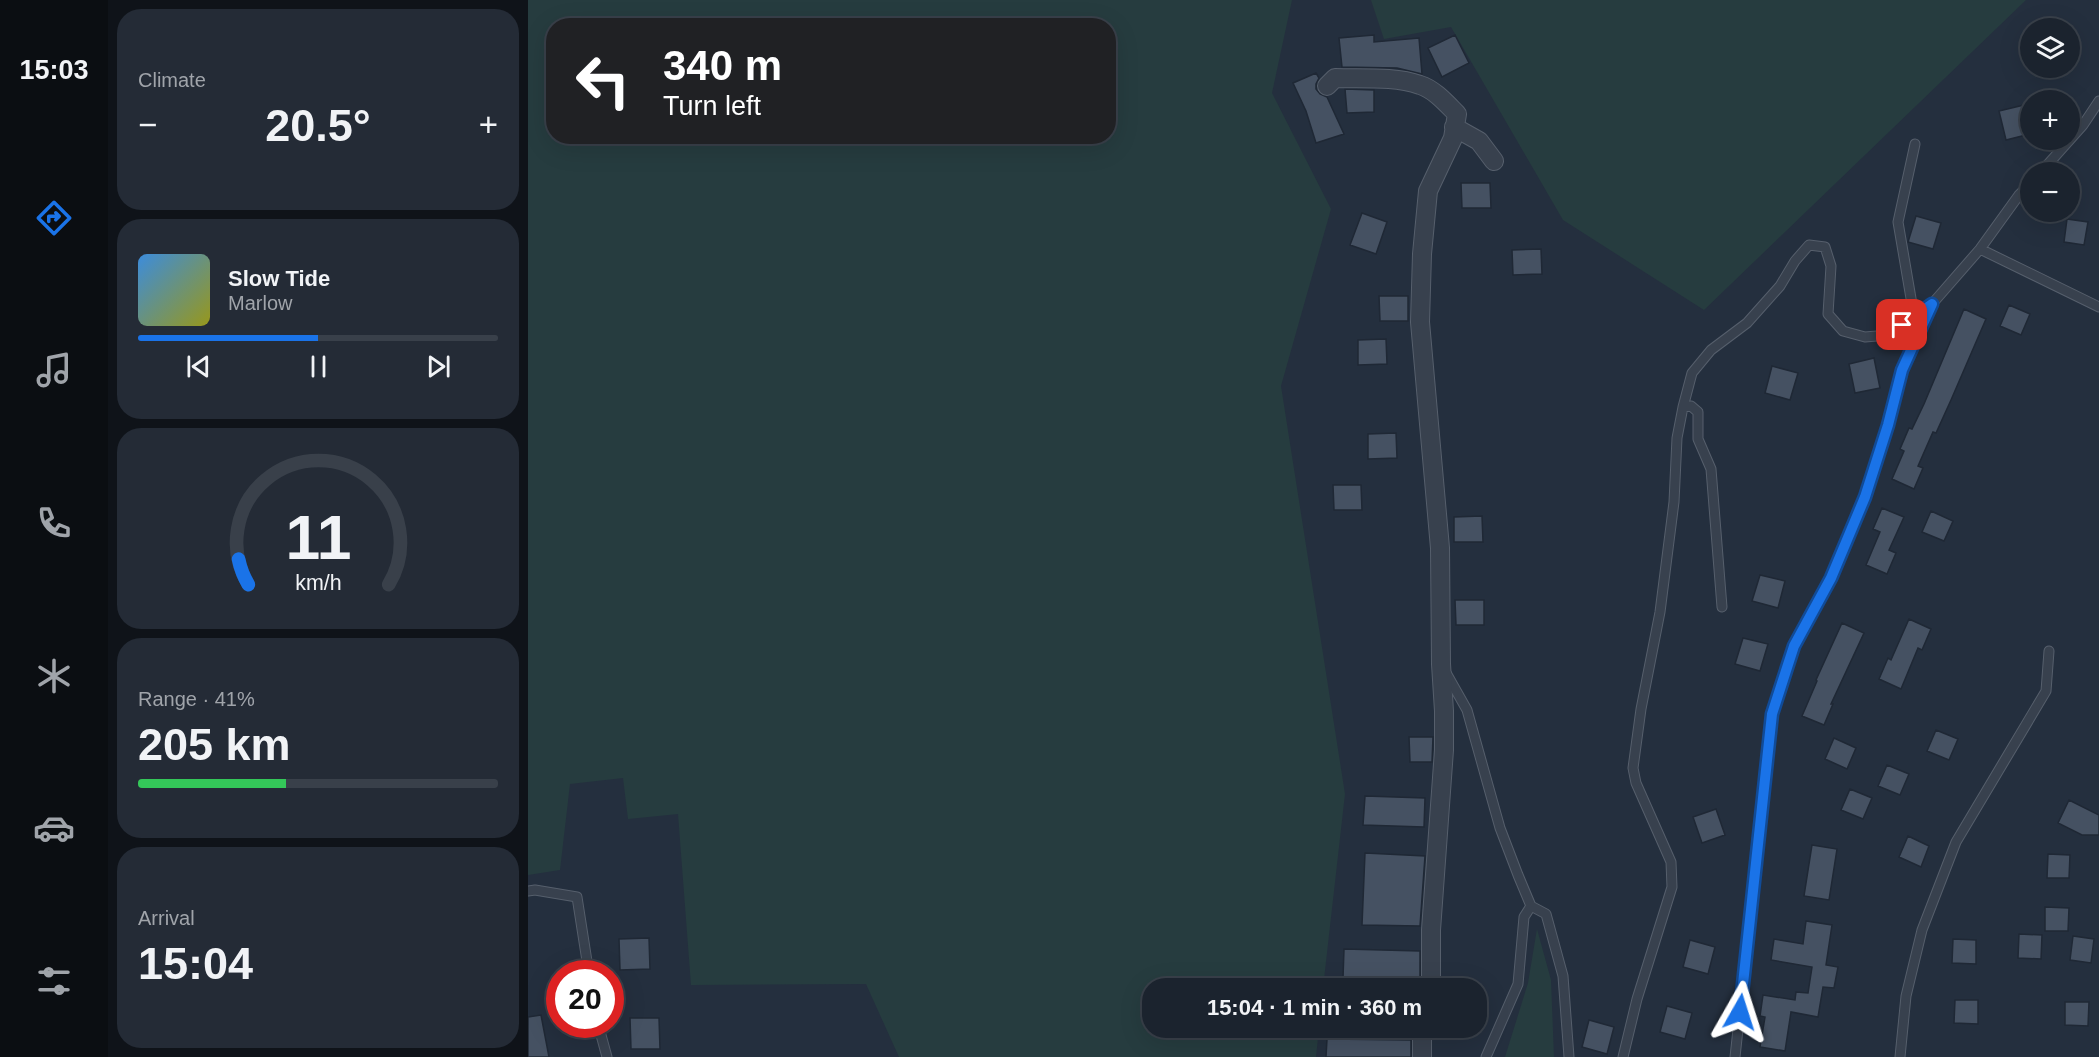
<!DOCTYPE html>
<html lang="en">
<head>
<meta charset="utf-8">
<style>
	:root { --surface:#1b232e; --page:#242b36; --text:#f1f3f6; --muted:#a0a4aa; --line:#39404a; --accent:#1a73e8 }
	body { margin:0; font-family:Arial,sans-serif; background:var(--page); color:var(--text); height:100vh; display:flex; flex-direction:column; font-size:22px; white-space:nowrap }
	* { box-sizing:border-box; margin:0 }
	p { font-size:20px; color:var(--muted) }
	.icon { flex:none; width:33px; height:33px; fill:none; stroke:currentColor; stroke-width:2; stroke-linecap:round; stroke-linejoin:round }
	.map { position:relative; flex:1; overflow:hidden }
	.drawer { display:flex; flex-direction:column; gap:9px; padding:9px; background:#0f1319; width:420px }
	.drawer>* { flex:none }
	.guide { position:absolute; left:18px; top:18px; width:570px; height:126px; border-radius:24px; box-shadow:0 6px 24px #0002,0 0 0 2px var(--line); background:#202124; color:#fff; overflow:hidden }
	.tools { position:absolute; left:1492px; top:18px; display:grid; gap:12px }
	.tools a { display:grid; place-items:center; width:60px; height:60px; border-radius:50%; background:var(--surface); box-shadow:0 6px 24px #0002,0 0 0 2px var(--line); font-size:30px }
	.speed { position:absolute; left:18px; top:960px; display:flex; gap:12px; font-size:30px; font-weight:700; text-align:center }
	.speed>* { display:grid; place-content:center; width:78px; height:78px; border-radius:50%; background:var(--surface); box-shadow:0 6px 24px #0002,0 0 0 2px var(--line); line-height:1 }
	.speed .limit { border:9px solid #d22; background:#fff; color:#111 }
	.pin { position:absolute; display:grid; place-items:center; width:51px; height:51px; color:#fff; margin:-26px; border-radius:12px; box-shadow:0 3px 9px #0006 }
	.me { position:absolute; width:66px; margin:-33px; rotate:6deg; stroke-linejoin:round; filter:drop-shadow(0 0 4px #0008) }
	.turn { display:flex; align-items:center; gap:21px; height:126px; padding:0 18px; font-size:27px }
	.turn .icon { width:78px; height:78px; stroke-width:2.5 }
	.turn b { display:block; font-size:42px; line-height:51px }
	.big { font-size:45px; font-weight:700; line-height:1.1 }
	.drawer .widget { flex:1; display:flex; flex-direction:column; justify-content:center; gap:9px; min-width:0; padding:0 21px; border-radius:24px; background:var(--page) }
	.drawer .dial { align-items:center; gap:0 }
	.dial svg { height:156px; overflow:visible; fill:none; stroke:var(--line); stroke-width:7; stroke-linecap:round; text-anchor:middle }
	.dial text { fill:var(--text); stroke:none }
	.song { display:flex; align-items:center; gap:18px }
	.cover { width:72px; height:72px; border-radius:9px; background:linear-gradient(135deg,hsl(210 70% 55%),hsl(60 70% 35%)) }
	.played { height:6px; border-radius:3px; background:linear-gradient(90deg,var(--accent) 50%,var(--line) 50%) }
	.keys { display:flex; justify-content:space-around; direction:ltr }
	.heat { display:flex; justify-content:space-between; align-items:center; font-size:33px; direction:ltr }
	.charge { height:9px; border-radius:4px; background:linear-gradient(90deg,#34c759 41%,var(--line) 0) }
	.trip { position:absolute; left:614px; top:978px; width:345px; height:60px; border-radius:24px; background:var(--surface); box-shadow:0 6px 24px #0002,0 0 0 2px var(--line); font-weight:700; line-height:60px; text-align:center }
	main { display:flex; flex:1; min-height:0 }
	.dock { display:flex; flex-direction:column; width:108px; justify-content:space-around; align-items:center; background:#0b0e12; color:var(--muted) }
	.dock .icon { width:42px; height:42px }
	.dock .selected { color:var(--accent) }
	.dock b { font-size:27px; color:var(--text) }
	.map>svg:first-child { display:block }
	.green { fill:#263c3f; fill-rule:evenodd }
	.building { fill:#455162; stroke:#1f2835; stroke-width:1.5 }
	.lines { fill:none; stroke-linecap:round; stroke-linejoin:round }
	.lane-casing { stroke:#565f6c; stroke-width:11 }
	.street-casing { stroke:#565f6c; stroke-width:20 }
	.lane { stroke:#38414e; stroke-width:9 }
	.street { stroke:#38414e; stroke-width:18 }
	.route-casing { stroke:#114b97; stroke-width:15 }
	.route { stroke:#1a73e8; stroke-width:10 }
</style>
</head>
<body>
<main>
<nav class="dock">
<b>15:03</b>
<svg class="icon selected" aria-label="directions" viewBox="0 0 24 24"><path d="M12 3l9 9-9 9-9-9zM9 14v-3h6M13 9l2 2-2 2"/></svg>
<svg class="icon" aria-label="music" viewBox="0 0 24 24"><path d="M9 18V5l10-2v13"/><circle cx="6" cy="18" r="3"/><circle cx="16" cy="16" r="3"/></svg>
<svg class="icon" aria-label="phone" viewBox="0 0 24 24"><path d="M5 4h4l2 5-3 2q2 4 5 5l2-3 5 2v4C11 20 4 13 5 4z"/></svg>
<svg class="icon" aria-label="climate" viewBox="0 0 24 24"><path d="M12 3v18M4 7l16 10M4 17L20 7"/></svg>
<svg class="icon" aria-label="car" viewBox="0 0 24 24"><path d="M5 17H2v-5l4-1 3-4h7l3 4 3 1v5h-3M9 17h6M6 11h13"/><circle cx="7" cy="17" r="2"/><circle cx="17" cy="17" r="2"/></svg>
<svg class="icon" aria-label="filters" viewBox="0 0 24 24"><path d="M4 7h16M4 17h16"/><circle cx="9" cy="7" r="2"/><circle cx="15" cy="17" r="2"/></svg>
</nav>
<section class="drawer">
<div class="widget"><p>Climate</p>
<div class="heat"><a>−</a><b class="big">20.5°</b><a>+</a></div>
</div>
<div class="widget">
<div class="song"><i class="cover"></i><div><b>Slow Tide</b><p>Marlow</p></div></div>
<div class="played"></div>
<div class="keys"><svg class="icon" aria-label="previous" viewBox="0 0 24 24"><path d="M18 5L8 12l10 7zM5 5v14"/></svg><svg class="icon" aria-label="pause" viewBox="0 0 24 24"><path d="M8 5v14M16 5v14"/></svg><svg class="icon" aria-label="next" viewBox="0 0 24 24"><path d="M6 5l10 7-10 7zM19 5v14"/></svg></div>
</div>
<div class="widget dial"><svg viewBox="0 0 100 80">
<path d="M14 69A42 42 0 1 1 86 69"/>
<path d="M14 69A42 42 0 0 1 9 56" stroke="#1a73e8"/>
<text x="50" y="56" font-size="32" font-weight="700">11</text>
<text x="50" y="72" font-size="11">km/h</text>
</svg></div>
<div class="widget"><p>Range · 41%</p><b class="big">205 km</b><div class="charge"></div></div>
<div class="widget"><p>Arrival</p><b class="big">15:04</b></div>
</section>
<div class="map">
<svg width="1571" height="1057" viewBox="0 0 1571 1057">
	<rect width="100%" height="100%" fill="#242f3e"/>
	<path class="green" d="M0,0H764L744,93L803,209L753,386L817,794L795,988H624V1028H791L788,1057H371L338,984L163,985L150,814L100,819L95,778L42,784L32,870L0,875ZM26,26H580V136H26Z
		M843,0H1498L1176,310L1035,220L923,27L856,39Z
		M1009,929L1023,980L1026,1057H977L1000,983Z"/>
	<path class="building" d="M846,35V42L891,38L894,74L869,68L814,67L811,38Z
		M927,35L941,63L914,77L900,48Z
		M788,73L791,78L788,84V89L792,94L799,97L816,134L788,143L778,111L765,83Z
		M817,89L846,90V112L819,113Z
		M1496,105L1502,134L1478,140L1471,111Z
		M933,183H962L963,208H934Z
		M834,213L859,222L848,254L822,245Z
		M1388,216L1413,223L1405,249L1380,242Z
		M1539,219L1560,222L1556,245L1536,242Z
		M1013,249L1014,274L985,275L984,250Z
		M851,296H880V321H852Z
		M1481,305L1502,314L1493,335L1472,326Z
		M1436,309L1458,319L1423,400L1408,433L1405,432L1390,466L1395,468L1386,489L1364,479L1376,451L1372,449L1381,428L1384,429L1396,404Z
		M858,339L859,364L830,365V340Z
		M1346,358L1352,388L1327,393L1321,364Z
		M1244,366L1270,373L1262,400L1237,393Z
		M868,433L869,458L840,459V434Z
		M805,485H833L834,510H806Z
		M1354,508L1376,517L1361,550L1368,553L1359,574L1338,565L1352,532L1345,529Z
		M1403,511L1425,521L1416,541L1394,532Z
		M954,516L955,542H926V517Z
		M1232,575L1257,581L1250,608L1224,601Z
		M927,600H956V625H928Z
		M1381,619L1403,629L1394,650L1390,648L1373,689L1351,679L1360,658L1363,660Z
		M1314,623L1336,633L1303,704H1305L1296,725L1274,716L1289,681L1288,680Z
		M1215,638L1240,644L1232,671L1207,664Z
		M1408,730L1430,739L1421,760L1399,751Z
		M881,737H905L904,762H882Z
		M1306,738L1328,748L1319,769L1297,759Z
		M1359,765L1381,774L1372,795L1350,786Z
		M1322,789L1344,798L1335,819L1313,810Z
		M837,796L897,798L896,827L835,825Z
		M1541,800L1571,815V835H1554L1530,823Z
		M1188,809L1197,835L1174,843L1165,817Z
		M1380,836L1401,846L1393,867L1371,857Z
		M1284,845L1309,849L1301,900L1276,896Z
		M837,853L897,856L892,926L834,925Z
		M1520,854L1542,855L1541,878H1519Z
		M1517,907L1541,908L1540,931H1517Z
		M1278,921L1304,925L1298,965L1310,967L1306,988L1295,987L1290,1017L1263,1012L1257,1051L1232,1047L1237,1017L1232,1016L1235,995L1267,1000L1268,992L1280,993L1284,967L1243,960L1246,939L1275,944Z
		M1491,934L1514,935L1513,959L1490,958Z
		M1545,936L1566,939L1563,963L1542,960Z
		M121,938L122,969L92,970L91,939Z
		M1425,939L1448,940V964L1424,963Z
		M1162,940L1187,947L1180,974L1155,967Z
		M816,949L892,951V981L815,978Z
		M1427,1000H1450V1024L1426,1023Z
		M1537,1002H1561L1560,1026L1537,1025Z
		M1139,1006L1164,1013L1157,1039L1132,1032Z
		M13,1015L21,1057H0V1017Z
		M102,1018H131L132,1049H103Z
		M1061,1020L1086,1027L1079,1054L1054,1047Z
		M799,1039L883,1040V1057H798Z"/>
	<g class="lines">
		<defs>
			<path id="lane" d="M1513,172L1555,125L1571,101
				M1452,249L1571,307
				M1386,316L1370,222L1387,144
				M1155,407L1163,406L1170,412V439L1183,469L1194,607
				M917,671L939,710L972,828L990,875L1003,906L1018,914L1035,976L1041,1057
				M0,891L7,890L49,897L61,974
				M70,1024L79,1057
				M958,1057L990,984L996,917L1003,906
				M1095,1057L1109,999L1144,887L1143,862L1108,783L1105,768L1113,709L1132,612L1146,502L1149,438L1155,407L1164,373L1183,350L1219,323L1252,286L1267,261L1281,245L1297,247L1303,266L1300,314L1315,331L1337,337L1361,335L1404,304
				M1207,1057L1244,714L1266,646L1303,578L1337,497L1360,425L1374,370L1404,304L1452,249L1491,195L1503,183
				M1372,1057L1378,996L1394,930L1428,842L1518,691L1521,651"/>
			<path id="street" d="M799,86L807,78C834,79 866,76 892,85C906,89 919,104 929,114L925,138L900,191L894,254L892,322L912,548L913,664L916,711V750L903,930V988
				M926,127L951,141L966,161
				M894,1057V1028"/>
		</defs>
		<use href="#lane" class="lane-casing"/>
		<use href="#street" class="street-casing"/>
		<use href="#lane" class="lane"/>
		<use href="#street" class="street"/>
	</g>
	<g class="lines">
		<defs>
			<path id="route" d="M1212,1012L1244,714L1266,646L1303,578L1337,497L1360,425L1374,370L1404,304L1374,325"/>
		</defs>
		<use href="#route" class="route-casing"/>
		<use href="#route" class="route"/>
	</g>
</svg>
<div class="tools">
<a><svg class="icon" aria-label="layers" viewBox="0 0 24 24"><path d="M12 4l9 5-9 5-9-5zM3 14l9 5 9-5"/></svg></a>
<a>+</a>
<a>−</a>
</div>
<div class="speed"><div class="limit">20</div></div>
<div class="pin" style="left:1374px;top:325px;background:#d93025"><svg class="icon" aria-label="arrive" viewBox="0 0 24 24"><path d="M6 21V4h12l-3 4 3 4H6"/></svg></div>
<svg class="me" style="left:1212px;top:1012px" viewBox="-20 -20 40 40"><path d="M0-17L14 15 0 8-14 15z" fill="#1a73e8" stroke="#fff" stroke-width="4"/></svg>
<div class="trip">15:04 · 1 min · 360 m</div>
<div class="guide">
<div class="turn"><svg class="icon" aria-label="left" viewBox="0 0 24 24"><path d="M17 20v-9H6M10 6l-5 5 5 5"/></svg><div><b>340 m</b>Turn left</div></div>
</div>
</div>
</main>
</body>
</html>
